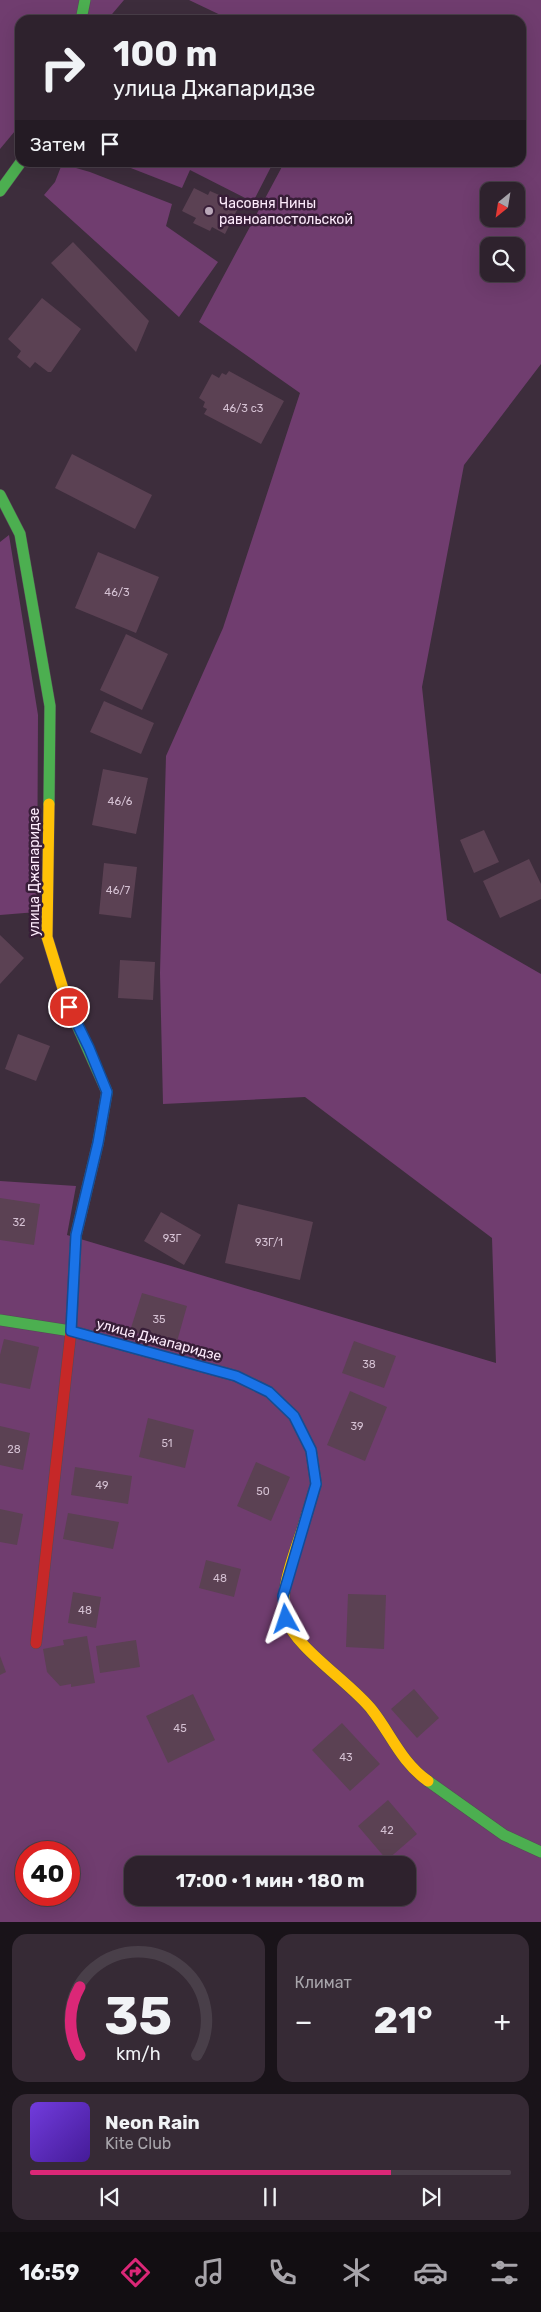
<!DOCTYPE html>
<html lang="ru">
<head>
<meta charset="utf-8">
<style>
	:root { --surface:#2e222d; --page:#362a35; --text:#f1f3f6; --muted:#a7a4aa; --line:#493f49; --accent:#db2777 }
	body { margin:0; font-family:Rubik,sans-serif; background:var(--page); color:var(--text); height:100vh; display:flex; flex-direction:column; font-size:19px; white-space:nowrap }
	* { box-sizing:border-box; margin:0 }
	p { font-size:16px; color:var(--muted) }
	.icon { flex:none; width:28px; height:28px; fill:none; stroke:currentColor; stroke-width:2; stroke-linecap:round; stroke-linejoin:round }
	.map { position:relative; height:1922px; overflow:hidden }
	.side { display:flex; flex-direction:column; gap:12px; padding:12px; background:#191319; flex:1 }
	.side>* { flex:none }
	.guide { position:absolute; left:15px; top:15px; width:511px; height:152px; border-radius:15px; box-shadow:0 5px 20px #0002,0 0 0 1px var(--line); background:#2e222d; color:var(--text); overflow:hidden }
	.needle { width:32px; rotate:210deg }
	.buttons { position:absolute; left:480px; top:182px; display:grid; gap:10px }
	.buttons a { display:grid; place-items:center; width:45px; height:45px; border-radius:10px; background:var(--surface); box-shadow:0 5px 20px #0002,0 0 0 1px var(--line); font-size:25px }
	.speed { position:absolute; left:15px; top:1841px; display:flex; gap:10px; font-size:25px; font-weight:700; text-align:center }
	.speed>* { display:grid; place-content:center; width:65px; height:65px; border-radius:50%; background:var(--surface); box-shadow:0 5px 20px #0002,0 0 0 1px var(--line); line-height:1 }
	.speed .limit { border:8px solid #d22; background:#fff; color:#111 }
	.pin { position:absolute; display:grid; place-items:center; width:42px; height:42px; color:#fff; margin:-21px; border:2px solid #fff; border-radius:50%; box-shadow:0 1px 5px #0007 }
	.me { position:absolute; width:55px; margin:-28px; rotate:355deg; stroke-linejoin:round; filter:drop-shadow(0 0 4px #0008) }
	.turn { display:flex; align-items:center; gap:18px; height:105px; padding:0 15px; font-size:22px }
	.turn .icon { width:65px; height:65px; stroke-width:2.5 }
	.turn b { display:block; font-size:35px; line-height:42px }
	.then { display:flex; align-items:center; height:48px; padding:0 15px; background:#0003; gap:10px; font-size:19px }
	.big { font-size:38px; font-weight:700; line-height:1.1 }
	.side .widget { flex:1; display:flex; flex-direction:column; justify-content:center; gap:8px; min-width:0; padding:0 18px; border-radius:15px; background:var(--page) }
	.side .dial { align-items:center; gap:0 }
	.dial svg { height:130px; overflow:visible; fill:none; stroke:var(--line); stroke-width:7; stroke-linecap:round; text-anchor:middle }
	.dial text { fill:var(--text); stroke:none }
	.song { display:flex; align-items:center; gap:15px }
	.cover { width:60px; height:60px; border-radius:8px; background:linear-gradient(135deg,hsl(260 70% 55%),hsl(260 70% 35%)) }
	.played { height:5px; border-radius:2px; background:linear-gradient(90deg,var(--accent) 75%,var(--line) 75%) }
	.keys { display:flex; justify-content:space-around; direction:ltr }
	.heat { display:flex; justify-content:space-between; align-items:center; font-size:28px; direction:ltr }
	.side .tiles { flex:1; display:grid; gap:12px; grid-template-columns:1fr 1fr }
	.widget:last-child { grid-column:span 2 }
	.trip { position:absolute; left:124px; top:1856px; width:292px; height:50px; border-radius:15px; background:var(--surface); box-shadow:0 5px 20px #0002,0 0 0 1px var(--line); font-weight:700; line-height:50px; text-align:center }
	.tabs { display:flex; height:80px; justify-content:space-around; align-items:center; background:#120e12; color:var(--muted) }
	.tabs .icon { width:35px; height:35px }
	.tabs .current { color:var(--accent) }
	.tabs b { font-size:22px; color:var(--text) }
	.map>svg:first-child { display:block }
	.green { fill:#703d6f; fill-rule:evenodd }
	.building { fill:#5b4153 }
	.lines { fill:none; stroke-linecap:round; stroke-linejoin:round }
	.fast-casing { stroke:#574956; stroke-width:12 }
	.slow-casing { stroke:#574956; stroke-width:12 }
	.jam-casing { stroke:#574956; stroke-width:12 }
	.fast { stroke:#4caf50; stroke-width:11 }
	.slow { stroke:#ffc107; stroke-width:11 }
	.jam { stroke:#c62828; stroke-width:11 }
	.route-casing { stroke:#114b97; stroke-width:12 }
	.route { stroke:#1a73e8; stroke-width:9 }
	.poi-dot { fill:#baa8b9; stroke:#381e38; stroke-width:2 }
	.labels { text-anchor:middle; dominant-baseline:central; stroke-width:5; stroke-linejoin:round; paint-order:stroke }
	.number-label { font-size:11px; fill:#d4c0d2 }
	.poi-label { font-size:14px; fill:#fdebfc; stroke:#381e38; text-anchor:start }
	.street-label { font-size:14px; fill:#fdebfc; stroke:#381e38 }
</style>
</head>
<body>
<div class="map">
<svg width="541" height="1922" viewBox="0 0 541 1922">
	<rect width="100%" height="100%" fill="#3d2d3c"/>
	<path class="green" d="M0,0H124L107,20H20V125L0,149Z
		M189,0H541V364L464,465L422,687L447,920L541,974V1922H0V1181L76,1186L67,1235L496,1363L492,1238L305,1097L163,1104L160,973L166,756L223,628L300,393L199,322L284,163L521,162V20H231ZM489,191H516V219H489ZM489,246H516V274H489ZM26,1852H69V1895H26ZM132,1865H408V1898H132Z
		M118,163H273L253,202L190,170L182,188Z
		M62,164L90,172L172,204L166,226L218,262L179,317L44,195L55,182Z
		M9,535L38,715L37,912L0,915V542Z"/>
	<path class="building" d="M194,188L208,195L210,191L226,198L223,203L237,210L225,234L212,227L210,231L193,223L196,218L182,211Z
		M73,242L149,321L136,352L51,263Z
		M42,298L81,329L51,372H48L35,362L30,368L17,357L21,351L8,339Z
		M229,371L284,401L261,444L204,414L207,409L203,407L205,402L199,398L212,374L219,378L222,373L226,375Z
		M72,454L152,495L135,529L55,488Z
		M98,552L159,577L136,633L75,608Z
		M126,634L168,654L142,710L100,690Z
		M104,701L154,723L141,754L90,732Z
		M103,769L148,778L136,834L92,825Z
		M484,830L499,862L474,873L460,840Z
		M529,859L541,884V899L500,918L483,881Z
		M104,863L137,867L131,918L99,914Z
		M0,935L24,958L0,984Z
		M120,960L155,962L153,1000L118,998Z
		M18,1034L50,1046L36,1081L5,1069Z
		M0,1198L40,1204L34,1245L0,1240Z
		M238,1204L313,1222L300,1280L225,1263Z
		M161,1212L201,1235L184,1265L144,1241Z
		M142,1293L187,1306L176,1345L130,1331Z
		M4,1339L39,1347L30,1389L0,1383V1355Z
		M354,1341L396,1356L384,1388L342,1373Z
		M350,1391L387,1407L365,1461L327,1445Z
		M148,1418L194,1430L185,1468L139,1457Z
		M0,1426L30,1433L23,1470L0,1465Z
		M256,1462L290,1477L271,1521L237,1506Z
		M75,1467L132,1476L128,1504L71,1495Z
		M0,1509L23,1514L17,1545L0,1542Z
		M68,1513L119,1522L113,1549L63,1539Z
		M206,1560L241,1569L234,1597L199,1588Z
		M73,1592L101,1597L96,1628L68,1623Z
		M348,1594L386,1595L384,1649L346,1647Z
		M87,1636L95,1683L71,1687V1684L60,1686L47,1672L43,1649L64,1645L63,1640Z
		M136,1640L140,1667L100,1673L96,1646Z
		M0,1656L6,1672L0,1675Z
		M414,1689L439,1718L417,1738L391,1709Z
		M193,1694L215,1740L168,1763L146,1716Z
		M342,1723L380,1764L350,1791L312,1750Z
		M388,1800L417,1834L387,1860L358,1826Z"/>
	<g class="lines">
		<defs>
			<path id="fast" d="M81,20L85,0
				M0,191L21,162
				M0,495L20,534L50,706L49,804
				M68,1005L107,1092L98,1143L76,1235L74,1275
				M0,1320L71,1331L236,1376L269,1392L294,1416L311,1450L316,1484L307,1514
				M428,1781L504,1835L541,1852"/>
			<path id="slow" d="M49,804L47,937L68,1005
				M307,1514C299,1543 277,1589 286,1618C294,1647 351,1683 372,1710C391,1734 401,1762 428,1781"/>
			<path id="jam" d="M36,1643L71,1331L74,1275"/>
		</defs>
		<use href="#fast" class="fast-casing"/>
		<use href="#slow" class="slow-casing"/>
		<use href="#jam" class="jam-casing"/>
		<use href="#fast" class="fast"/>
		<use href="#slow" class="slow"/>
		<use href="#jam" class="jam"/>
	</g>
	<g class="lines">
		<defs>
			<path id="route" d="M69,1007L89,1048L107,1092L98,1143L76,1235L71,1331L236,1376L269,1392L294,1416L311,1450L316,1484L283,1596L286,1619"/>
		</defs>
		<use href="#route" class="route-casing"/>
		<use href="#route" class="route"/>
	</g>
	<circle class="poi-dot" cx="209" cy="211" r="5"/>
	<g class="labels">
		<g class="number-label">
			<text x="243" y="408">46/3 с3</text>
			<text x="117" y="592">46/3</text>
			<text x="120" y="801">46/6</text>
			<text x="118" y="890">46/7</text>
			<text x="19" y="1222">32</text>
			<text x="172" y="1238">93Г</text>
			<text x="269" y="1242">93Г/1</text>
			<text x="159" y="1319">35</text>
			<text x="369" y="1364">38</text>
			<text x="357" y="1426">39</text>
			<text x="167" y="1443">51</text>
			<text x="14" y="1449">28</text>
			<text x="102" y="1485">49</text>
			<text x="263" y="1491">50</text>
			<text x="220" y="1578">48</text>
			<text x="85" y="1610">48</text>
			<text x="180" y="1728">45</text>
			<text x="346" y="1757">43</text>
			<text x="387" y="1830">42</text>
		</g>
		<g class="poi-label">
			<text x="219" y="203">Часовня Нины<tspan x="219" dy="16">равноапостольской</tspan></text>
		</g>
		<g class="street-label">
			<text transform="translate(34 872) rotate(-90)">улица Джапаридзе</text>
			<text transform="translate(159 1340) rotate(15)">улица Джапаридзе</text>
		</g>
	</g>
</svg>
<div class="buttons">
<a><svg class="needle" viewBox="-14 -14 28 28"><path d="M0-13l5 13h-10z" fill="#e53935"/><path d="M0 13l5-13h-10z" fill="#a7a4aa"/></svg></a>
<a><svg class="icon" aria-label="search" viewBox="0 0 24 24"><circle cx="10" cy="10" r="6"/><path d="M15 15l6 6"/></svg></a>
</div>
<div class="speed"><div class="limit">40</div></div>
<div class="pin" style="left:69px;top:1007px;background:#d93025"><svg class="icon" aria-label="arrive" viewBox="0 0 24 24"><path d="M6 21V4h12l-3 4 3 4H6"/></svg></div>
<svg class="me" style="left:286px;top:1619px" viewBox="-20 -20 40 40"><path d="M0-17L14 15 0 8-14 15z" fill="#1a73e8" stroke="#fff" stroke-width="4"/></svg>
<div class="trip">17:00 · 1 мин · 180 m</div>
<div class="guide">
<div class="turn"><svg class="icon" aria-label="right" viewBox="0 0 24 24"><path d="M7 20v-9h11M14 6l5 5-5 5"/></svg><div><b>100 m</b>улица Джапаридзе</div></div>
<div class="then">Затем<svg class="icon" aria-label="arrive" viewBox="0 0 24 24"><path d="M6 21V4h12l-3 4 3 4H6"/></svg></div>
</div>
</div>
<section class="side">
<div class="tiles">
<div class="widget dial"><svg viewBox="0 0 100 80">
<path d="M14 69A42 42 0 1 1 86 69"/>
<path d="M14 69A42 42 0 0 1 14 27" stroke="#db2777"/>
<text x="50" y="56" font-size="32" font-weight="700">35</text>
<text x="50" y="72" font-size="11">km/h</text>
</svg></div>
<div class="widget"><p>Климат</p>
<div class="heat"><a>−</a><b class="big">21°</b><a>+</a></div>
</div>
<div class="widget">
<div class="song"><i class="cover"></i><div><b>Neon Rain</b><p>Kite Club</p></div></div>
<div class="played"></div>
<div class="keys"><svg class="icon" aria-label="previous" viewBox="0 0 24 24"><path d="M18 5L8 12l10 7zM5 5v14"/></svg><svg class="icon" aria-label="pause" viewBox="0 0 24 24"><path d="M8 5v14M16 5v14"/></svg><svg class="icon" aria-label="next" viewBox="0 0 24 24"><path d="M6 5l10 7-10 7zM19 5v14"/></svg></div>
</div>
</div>
</section>
<nav class="tabs">
<b>16:59</b>
<svg class="icon current" aria-label="directions" viewBox="0 0 24 24"><path d="M12 3l9 9-9 9-9-9zM9 14v-3h6M13 9l2 2-2 2"/></svg>
<svg class="icon" aria-label="music" viewBox="0 0 24 24"><path d="M9 18V5l10-2v13"/><circle cx="6" cy="18" r="3"/><circle cx="16" cy="16" r="3"/></svg>
<svg class="icon" aria-label="phone" viewBox="0 0 24 24"><path d="M5 4h4l2 5-3 2q2 4 5 5l2-3 5 2v4C11 20 4 13 5 4z"/></svg>
<svg class="icon" aria-label="climate" viewBox="0 0 24 24"><path d="M12 3v18M4 7l16 10M4 17L20 7"/></svg>
<svg class="icon" aria-label="car" viewBox="0 0 24 24"><path d="M5 17H2v-5l4-1 3-4h7l3 4 3 1v5h-3M9 17h6M6 11h13"/><circle cx="7" cy="17" r="2"/><circle cx="17" cy="17" r="2"/></svg>
<svg class="icon" aria-label="filters" viewBox="0 0 24 24"><path d="M4 7h16M4 17h16"/><circle cx="9" cy="7" r="2"/><circle cx="15" cy="17" r="2"/></svg>
</nav>
</body>
</html>
